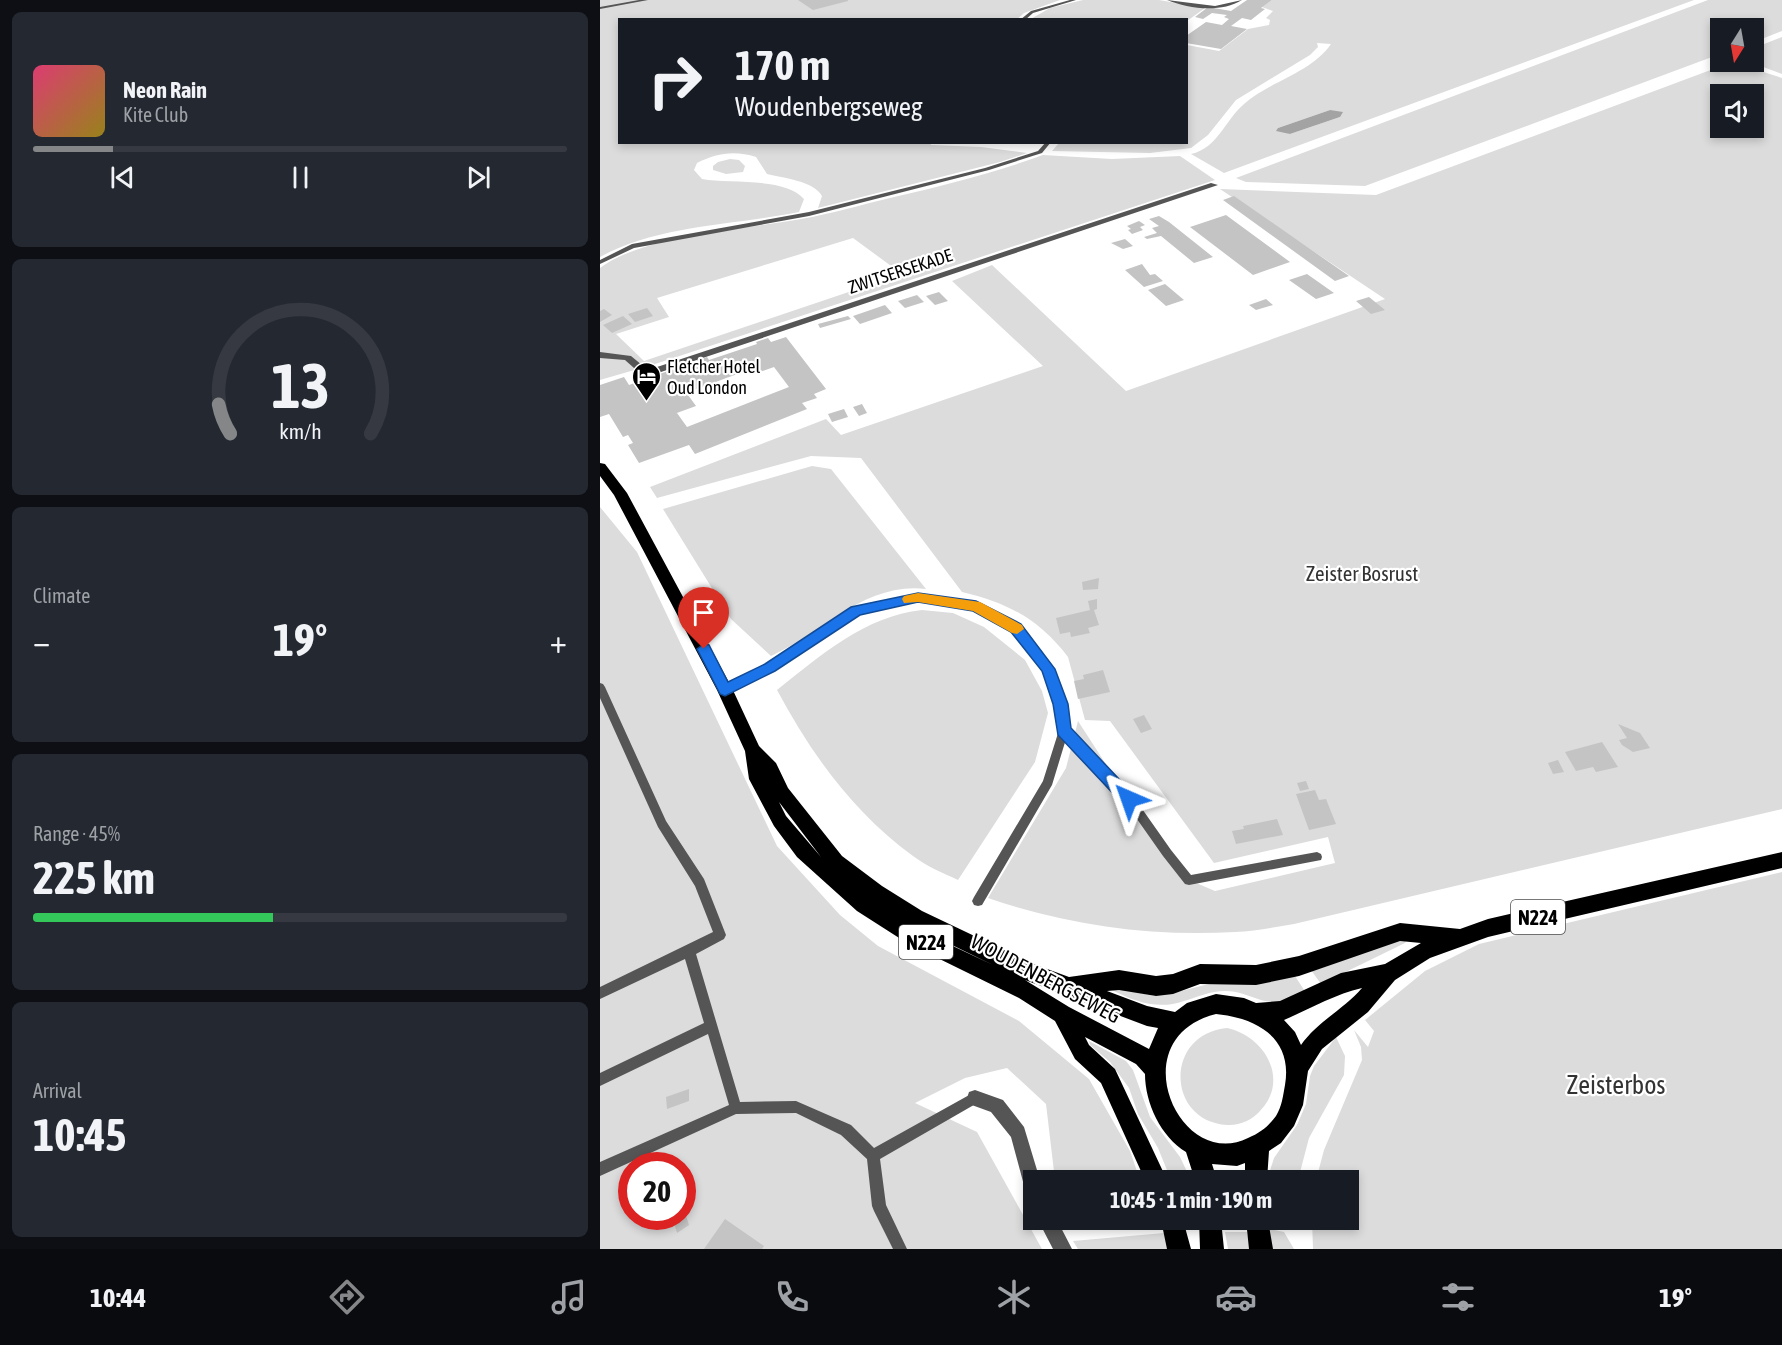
<!DOCTYPE html>
<html lang="en">
<head>
<meta charset="utf-8">
<style>
	:root { --surface:#171b24; --page:#242831; --text:#f1f3f6; --muted:#9ea1a6; --line:#363941; --accent:#858687 }
	body { margin:0; font-family:"Asap Condensed",sans-serif; background:var(--page); color:var(--text); height:100vh; display:flex; flex-direction:column; font-size:22px; white-space:nowrap }
	* { box-sizing:border-box; margin:0 }
	p { font-size:20px; color:var(--muted) }
	.icon { flex:none; width:33px; height:33px; fill:none; stroke:currentColor; stroke-width:2; stroke-linecap:round; stroke-linejoin:round }
	.map { position:relative; flex:1; overflow:hidden }
	.panel { display:flex; flex-direction:column; gap:12px; padding:12px; background:#0d0f14; width:600px }
	.panel>* { flex:none }
	.guide { position:absolute; left:18px; top:18px; width:570px; height:126px; border-radius:0px; box-shadow:0 3px 9px #0003; background:#171b24; color:var(--text); overflow:hidden }
	.needle { width:39px; rotate:191deg }
	.buttons { position:absolute; left:1110px; top:18px; display:grid; gap:12px }
	.buttons a { display:grid; place-items:center; width:54px; height:54px; border-radius:0px; background:var(--surface); box-shadow:0 3px 9px #0003; font-size:30px }
	.speed { position:absolute; left:18px; top:1152px; display:flex; gap:12px; font-size:30px; font-weight:700; text-align:center }
	.speed>* { display:grid; place-content:center; width:78px; height:78px; border-radius:50%; background:var(--surface); box-shadow:0 3px 9px #0003; line-height:1 }
	.speed .limit { border:9px solid #d22; background:#fff; color:#111 }
	.pin { position:absolute; display:grid; place-items:center; width:51px; height:51px; color:#fff; margin:-62px -26px; border-radius:50% 50% 50% 0; rotate:-45deg; box-shadow:0 0 6px #0007 }
	.pin .icon { rotate:45deg }
	.me { position:absolute; width:66px; margin:-33px; rotate:317deg; stroke-linejoin:round; filter:drop-shadow(0 0 4px #0008) }
	.turn { display:flex; align-items:center; gap:21px; height:126px; padding:0 18px; font-size:27px }
	.turn .icon { width:78px; height:78px; stroke-width:2.5 }
	.turn b { display:block; font-size:42px; line-height:51px }
	.big { font-size:45px; font-weight:700; line-height:1.1 }
	.panel .card { flex:1; display:flex; flex-direction:column; justify-content:center; gap:9px; min-width:0; padding:0 21px; border-radius:9px; background:var(--page) }
	.panel .dial { align-items:center; gap:0 }
	.dial svg { height:156px; overflow:visible; fill:none; stroke:var(--line); stroke-width:7; stroke-linecap:round; text-anchor:middle }
	.dial text { fill:var(--text); stroke:none }
	.song { display:flex; align-items:center; gap:18px }
	.cover { width:72px; height:72px; border-radius:9px; background:linear-gradient(135deg,hsl(340 70% 55%),hsl(50 70% 35%)) }
	.played { height:6px; border-radius:3px; background:linear-gradient(90deg,var(--accent) 15%,var(--line) 15%) }
	.keys { display:flex; justify-content:space-around; direction:ltr }
	.heat { display:flex; justify-content:space-between; align-items:center; font-size:33px; direction:ltr }
	.charge { height:9px; border-radius:4px; background:linear-gradient(90deg,#34c759 45%,var(--line) 0) }
	.trip { position:absolute; left:423px; top:1170px; width:336px; height:60px; border-radius:0px; background:var(--surface); box-shadow:0 3px 9px #0003; font-weight:700; line-height:60px; text-align:center }
	.dock { display:flex; height:96px; justify-content:space-around; align-items:center; background:#090b0e; color:var(--muted) }
	.dock .icon { width:42px; height:42px }
	.dock .active { color:var(--accent) }
	.dock b { font-size:27px; color:var(--text) }
	main { display:flex; flex:1; min-height:0 }
	.map>svg:first-child { display:block }
	.green { fill:#dcdcdc; fill-rule:evenodd }
	.water { fill:#a3a3a3 }
	.building { fill:#c4c4c4; fill-rule:evenodd }
	.lines { fill:none; stroke-linecap:round; stroke-linejoin:round }
	.lane { fill:#555; fill-rule:evenodd }
	.street { fill:#555; fill-rule:evenodd }
	.primary { fill:#000; fill-rule:evenodd }
	.route { fill:#1a73e8; stroke:#114b97; stroke-width:1.5 }
	.slow { fill:#f59e0b }
	.labels { text-anchor:middle; dominant-baseline:central; stroke-width:4.5; stroke-linejoin:round; paint-order:stroke }
	.far-street-label { font-size:18px; fill:#000; stroke:#fff }
	.far-poi-label { font-size:18px; fill:#000; stroke:#fff; text-anchor:start }
	.shield { fill:#fff; stroke:#4c4c4c; stroke-width:1.5 }
	.shield-label { font-size:20px; font-weight:bold; fill:#000 }
	.park-label { font-size:21px; fill:#333; stroke:#fff }
	.street-label { font-size:21px; fill:#000; stroke:#fff }
	.near-park-label { font-size:26px; fill:#333; stroke:#fff }
</style>
</head>
<body>
<main>
<section class="panel">
<div class="card">
<div class="song"><i class="cover"></i><div><b>Neon Rain</b><p>Kite Club</p></div></div>
<div class="played"></div>
<div class="keys"><svg class="icon" aria-label="previous" viewBox="0 0 24 24"><path d="M18 5L8 12l10 7zM5 5v14"/></svg><svg class="icon" aria-label="pause" viewBox="0 0 24 24"><path d="M8 5v14M16 5v14"/></svg><svg class="icon" aria-label="next" viewBox="0 0 24 24"><path d="M6 5l10 7-10 7zM19 5v14"/></svg></div>
</div>
<div class="card dial"><svg viewBox="0 0 100 80">
<path d="M14 69A42 42 0 1 1 86 69"/>
<path d="M14 69A42 42 0 0 1 8 54" stroke="#858687"/>
<text x="50" y="56" font-size="32" font-weight="700">13</text>
<text x="50" y="72" font-size="11">km/h</text>
</svg></div>
<div class="card"><p>Climate</p>
<div class="heat"><a>−</a><b class="big">19°</b><a>+</a></div>
</div>
<div class="card"><p>Range · 45%</p><b class="big">225 km</b><div class="charge"></div></div>
<div class="card"><p>Arrival</p><b class="big">10:45</b></div>
</section>
<div class="map">
<svg width="1182" height="1249" viewBox="0 0 1182 1249">
	<rect width="100%" height="100%" fill="#fff"/>
	<path class="green" d="M0,0H460L424,13L416,20H20V142H330L331,145L381,147L427,153L400,162L218,208L222,196C214,181 183,178 167,174L156,157C135,150 116,153 97,163L94,170L102,179C129,184 186,177 204,199L199,212C135,225 57,225 0,257Z
		M483,0H559L605,8L587,21L429,20L450,8Z
		M672,0H1094L624,173L591,154C618,148 625,120 644,104C670,81 711,73 731,44L717,43L718,47L710,55L636,100L608,135L591,148L550,153L452,151L459,143L586,142L587,45L619,51L648,29L669,25L670,20L666,18L673,11L662,7ZM730,110L740,117L690,134L678,128Z
		M1108,0H1182V31L1154,42V28H1120V54L765,186L646,182L636,178Z
		M1182,37V74L1150,62H1154V48Z
		M1132,62L1182,78V809L694,924C675,927 655,931 635,932C551,937 467,925 388,898L466,768L478,721L555,840L589,880L615,891L735,863L728,837L614,863L510,721L485,720L468,657C439,619 408,603 362,592L261,458L211,456L57,498L50,487L226,419L241,435L443,366L352,281L392,265L526,391L785,299L620,189L776,195ZM1120,94H1154V128H1120Z
		M443,155L512,159L580,156L615,180L55,364L0,380V268C43,235 146,229 201,219C231,214 260,205 290,198C341,186 394,173 443,155ZM253,238L302,274L44,361L16,334L69,317L57,298Z
		M130,159L139,160L145,166L143,172L126,174L113,170V166L118,162Z
		M212,466L231,469L326,589C264,582 223,633 171,656L131,619L63,509Z
		M0,507L37,552L177,846L240,915L278,946L419,1021L489,1079L530,1151L540,1180H455L446,1104L407,1068L365,1078L315,1103L377,1132L442,1249H0ZM32,1166H82V1216H32Z
		M322,610L353,613L384,627L425,660L442,691L448,713L435,762L358,880C343,873 326,866 313,856C254,813 211,754 177,690C220,656 265,616 322,610Z
		M1182,872V1249H713L712,1220H748V1180H716L724,1150L762,1060L761,1047L754,1030L768,1047L774,1031L765,1020L825,971L879,944Z
		M803,939L806,941L805,943L721,984L711,970Z
		M695,976L706,993C692,999 676,1005 661,1000C649,996 638,991 625,991C610,991 598,997 584,1001C559,1010 535,1002 512,990L514,987L554,996L573,993L609,984L664,983Z
		M627,1028C665,1036 690,1080 660,1111C652,1120 639,1126 627,1125C566,1121 564,1034 627,1028Z
		M736,1037L745,1056L744,1075L709,1138L698,1180H667L674,1158L697,1125L706,1104L710,1076L714,1066Z
		M489,1041L526,1061L533,1070L550,1117L580,1157L591,1180H571L558,1148L538,1114L529,1088L510,1062L490,1045Z
		M666,1228L684,1232L694,1249H669Z
		M625,1232H647L650,1249H628Z
		M564,1233L569,1249H478L473,1241Z"/>
	<path class="water" d="M730,110L743,112L740,117L690,134L676,131L678,128Z"/>
	<path class="building" d="M198,0H248V1L213,10Z
		M647,0H672L661,8L665,9L651,20L642,18L631,26L647,29L621,49L586,43V36L606,22L622,25L629,19L624,17L627,15L612,13L603,19L595,17L608,7L631,11Z
		M634,196L749,276L735,281L623,200Z
		M626,215L690,262L653,275L590,227Z
		M559,216L569,222L613,257L594,263L561,236L547,239L544,237L557,233L552,228L559,226L549,219Z
		M539,221L545,225L540,227L543,230L532,234L528,230L531,229L527,226Z
		M525,239L533,246L523,249L511,243Z
		M542,264L550,275L555,274L563,281L544,287L525,270Z
		M707,274L734,293L716,299L689,280Z
		M565,284L584,300L566,306L548,290Z
		M339,292L348,301L335,305L326,296Z
		M317,295L324,302L305,308L298,301Z
		M769,297L785,310L771,314L756,301Z
		M666,299L673,305L656,310L649,305Z
		M285,305L292,313L260,324L253,316Z
		M47,308L53,316L35,322L28,314Z
		M4,309L12,315L0,322V311Z
		M23,316L32,324L12,333L3,325Z
		M248,316L251,319L220,328L218,324Z
		M186,337L226,389L214,394L217,398L202,403L207,409L95,454L89,445L39,463L28,445L33,443L28,435L23,437L9,414L0,417V385L24,377L29,385L107,357L109,360L157,344L156,342L168,338L171,342ZM174,367L189,387L87,427L77,413L74,414L96,406L88,395L91,391L151,369H155L157,373Z
		M262,404L267,413L259,416L253,407Z
		M244,409L248,417L232,422L228,414Z
		M499,578L498,589L483,590L482,582Z
		M497,599V609L494,610L499,625L488,628L490,633L471,637L470,632L460,634L456,618L490,610L488,601Z
		M503,670L510,692L478,699L474,681L484,679L483,675Z
		M544,715L552,729L541,733L533,719Z
		M1018,724L1040,733L1050,748L1033,752L1022,745L1019,740L1027,738Z
		M1002,742L1018,767L996,772L993,767L976,771L965,752Z
		M958,760L964,772L953,774L948,763Z
		M706,781L709,789L700,791L697,783Z
		M715,790L719,800L726,799L736,824L709,830L696,794Z
		M677,819L683,835L636,844L632,831L644,829L643,826Z
		M89,1089V1101L67,1109L66,1097Z
		M83,1206L89,1225L77,1233L72,1216H82Z
		M125,1219L164,1246L162,1249H104Z"/>
	<g class="lines">
		<path class="lane" d="M39,0H48L0,9V7Z
			M470,0H476L433,13L425,20H420L431,11Z
			M567,0L615,6L642,0C621,13 589,9 567,0Z
			M446,142H451L442,153L389,170L209,216L34,248L0,264V260L32,244L209,212L385,168L438,151Z
			M318,594L379,604L419,626L453,669L466,704L469,728L533,796L571,850L591,875L717,852L721,854L722,857L721,860L589,885L585,884L563,856L525,802L466,739L452,785L382,905L378,906L374,905L372,901L374,897L443,781L459,730L456,704L444,671L413,630L374,609L318,600L258,613L173,671L128,693H122L120,690L122,687L167,665L253,608Z
			M0,683L3,684L5,687L66,821L104,879L126,935L124,939L96,954L140,1102L196,1101L251,1125L274,1148L371,1094L375,1092L379,1094L381,1098L379,1102L280,1159L286,1205L307,1249H293L274,1211L272,1206L267,1159L241,1135L196,1113L136,1114L0,1176V1162L129,1105L108,1034L0,1086V1073L104,1023L85,959L0,999V987L113,932L95,886L58,827L0,698Z"/>
		<path class="street" d="M611,183L618,185L49,376H43L25,360L0,358V352L31,356L48,370Z
			M375,1090L403,1100L424,1127L440,1180H434V1198L428,1195L425,1189L411,1137L391,1112L369,1104L367,1098L369,1092Z
			M438,1220H457L472,1249H453Z"/>
		<path class="primary" d="M0,463L5,464L27,493L131,686L159,746L176,763L188,788L242,856L282,886L322,911L431,963L469,977L519,970L556,976L573,974L600,964L656,965L699,956L800,923L860,929L888,919L1182,852V868L888,937L830,958L795,980L768,1012L722,1049L708,1071L703,1105L694,1126L681,1143L669,1151L667,1180H645V1163L637,1166L612,1164L617,1180H595L586,1152C561,1137 545,1103 545,1074L536,1064L485,1037L489,1045L515,1069L567,1180H545L501,1083L475,1059L455,1021L419,998L307,943L257,911L197,857L174,826L149,779L145,751L117,690L14,495L0,476ZM179,802L221,857L186,816ZM313,926L393,965L321,931ZM800,941L821,943L785,964L741,973L680,1001L656,1003L644,998L616,994L587,1003L575,1012L547,1006L507,991L519,990L556,996L573,994L600,984L656,985L699,976ZM425,980L547,1026L558,1028L549,1049L469,1007ZM762,988C744,1009 717,1022 701,1045L695,1032L684,1020C710,1009 735,994 762,988ZM616,1014C657,1018 693,1038 685,1085C683,1096 682,1106 676,1116C668,1127 660,1133 648,1138C579,1172 520,1038 616,1014Z
			M561,1220H583L591,1249H567Z
			M599,1220H621L624,1249H600Z
			M646,1220H668L673,1249H649Z"/>
	</g>
	<path class="route" d="M318,593L376,601L421,624L455,669L468,704L471,728L534,795L537,799L534,804L529,806L523,804L458,735L453,704L442,671L411,632L373,611L318,602L260,615L175,671L125,696L120,694L97,649L104,644L109,645L128,682L165,664L251,607Z"/>
	<path class="slow" d="M318,593L380,602L422,625L424,629L417,634L412,633L373,611L318,602L304,603L302,599L304,596Z"/>
	<defs>
		<symbol id="hotel-pin" viewBox="-11 -11 22 30"><path d="M0 17L-7.5 6A9.5 9.5 0 1 1 7.5 6Z" fill="#000" stroke="#fff"/><path d="M-6-4.5h1.5V1H6V5H4.5V3h-9V5H-6ZM-4 0a1.8 1.8 0 1 1 3.6 0ZM.5 0V-2.5h3Q6-2.5 6 0Z" fill="#fff"/></symbol>
	</defs>
	<g fill-rule="evenodd">
		<use href="#hotel-pin" x="30" y="360" width="33" height="45"/>
	</g>
	<g class="labels">
		<g class="far-street-label">
			<text transform="translate(300 271) rotate(-18)">ZWITSERSEKADE</text>
		</g>
		<g class="far-poi-label">
			<text x="67" y="366">Fletcher Hotel<tspan x="67" dy="21">Oud London</tspan></text>
		</g>
		<g class="shield">
			<rect x="911" y="900" width="54" height="34" rx="4.5"/>
			<rect x="299" y="925" width="54" height="34" rx="4.5"/>
		</g>
		<g class="shield-label">
			<text x="938" y="917">N224</text>
			<text x="326" y="942">N224</text>
		</g>
		<g class="park-label">
			<text x="762" y="573">Zeister Bosrust</text>
		</g>
		<g class="street-label">
			<text transform="translate(446 978) rotate(28)">WOUDENBERGSEWEG</text>
		</g>
		<g class="near-park-label">
			<text x="1016" y="1085">Zeisterbos</text>
		</g>
	</g>
</svg>
<div class="buttons">
<a><svg class="needle" viewBox="-14 -14 28 28"><path d="M0-13l5 13h-10z" fill="#e53935"/><path d="M0 13l5-13h-10z" fill="#9ea1a6"/></svg></a>
<a><svg class="icon" aria-label="sound" viewBox="0 0 24 24"><path d="M4 9h4l5-4v14l-5-4H4zM17 9q2 3 0 6"/></svg></a>
</div>
<div class="speed"><div class="limit">20</div></div>
<div class="pin" style="left:104px;top:649px;background:#d93025"><svg class="icon" aria-label="arrive" viewBox="0 0 24 24"><path d="M6 21V4h12l-3 4 3 4H6"/></svg></div>
<svg class="me" style="left:529px;top:799px" viewBox="-20 -20 40 40"><path d="M0-17L14 15 0 8-14 15z" fill="#1a73e8" stroke="#fff" stroke-width="4"/></svg>
<div class="trip">10:45 · 1 min · 190 m</div>
<div class="guide">
<div class="turn"><svg class="icon" aria-label="right" viewBox="0 0 24 24"><path d="M7 20v-9h11M14 6l5 5-5 5"/></svg><div><b>170 m</b>Woudenbergseweg</div></div>
</div>
</div>
</main>
<nav class="dock">
<b>10:44</b>
<svg class="icon active" aria-label="directions" viewBox="0 0 24 24"><path d="M12 3l9 9-9 9-9-9zM9 14v-3h6M13 9l2 2-2 2"/></svg>
<svg class="icon" aria-label="music" viewBox="0 0 24 24"><path d="M9 18V5l10-2v13"/><circle cx="6" cy="18" r="3"/><circle cx="16" cy="16" r="3"/></svg>
<svg class="icon" aria-label="phone" viewBox="0 0 24 24"><path d="M5 4h4l2 5-3 2q2 4 5 5l2-3 5 2v4C11 20 4 13 5 4z"/></svg>
<svg class="icon" aria-label="climate" viewBox="0 0 24 24"><path d="M12 3v18M4 7l16 10M4 17L20 7"/></svg>
<svg class="icon" aria-label="car" viewBox="0 0 24 24"><path d="M5 17H2v-5l4-1 3-4h7l3 4 3 1v5h-3M9 17h6M6 11h13"/><circle cx="7" cy="17" r="2"/><circle cx="17" cy="17" r="2"/></svg>
<svg class="icon" aria-label="filters" viewBox="0 0 24 24"><path d="M4 7h16M4 17h16"/><circle cx="9" cy="7" r="2"/><circle cx="15" cy="17" r="2"/></svg>
<b>19°</b>
</nav>
</body>
</html>
